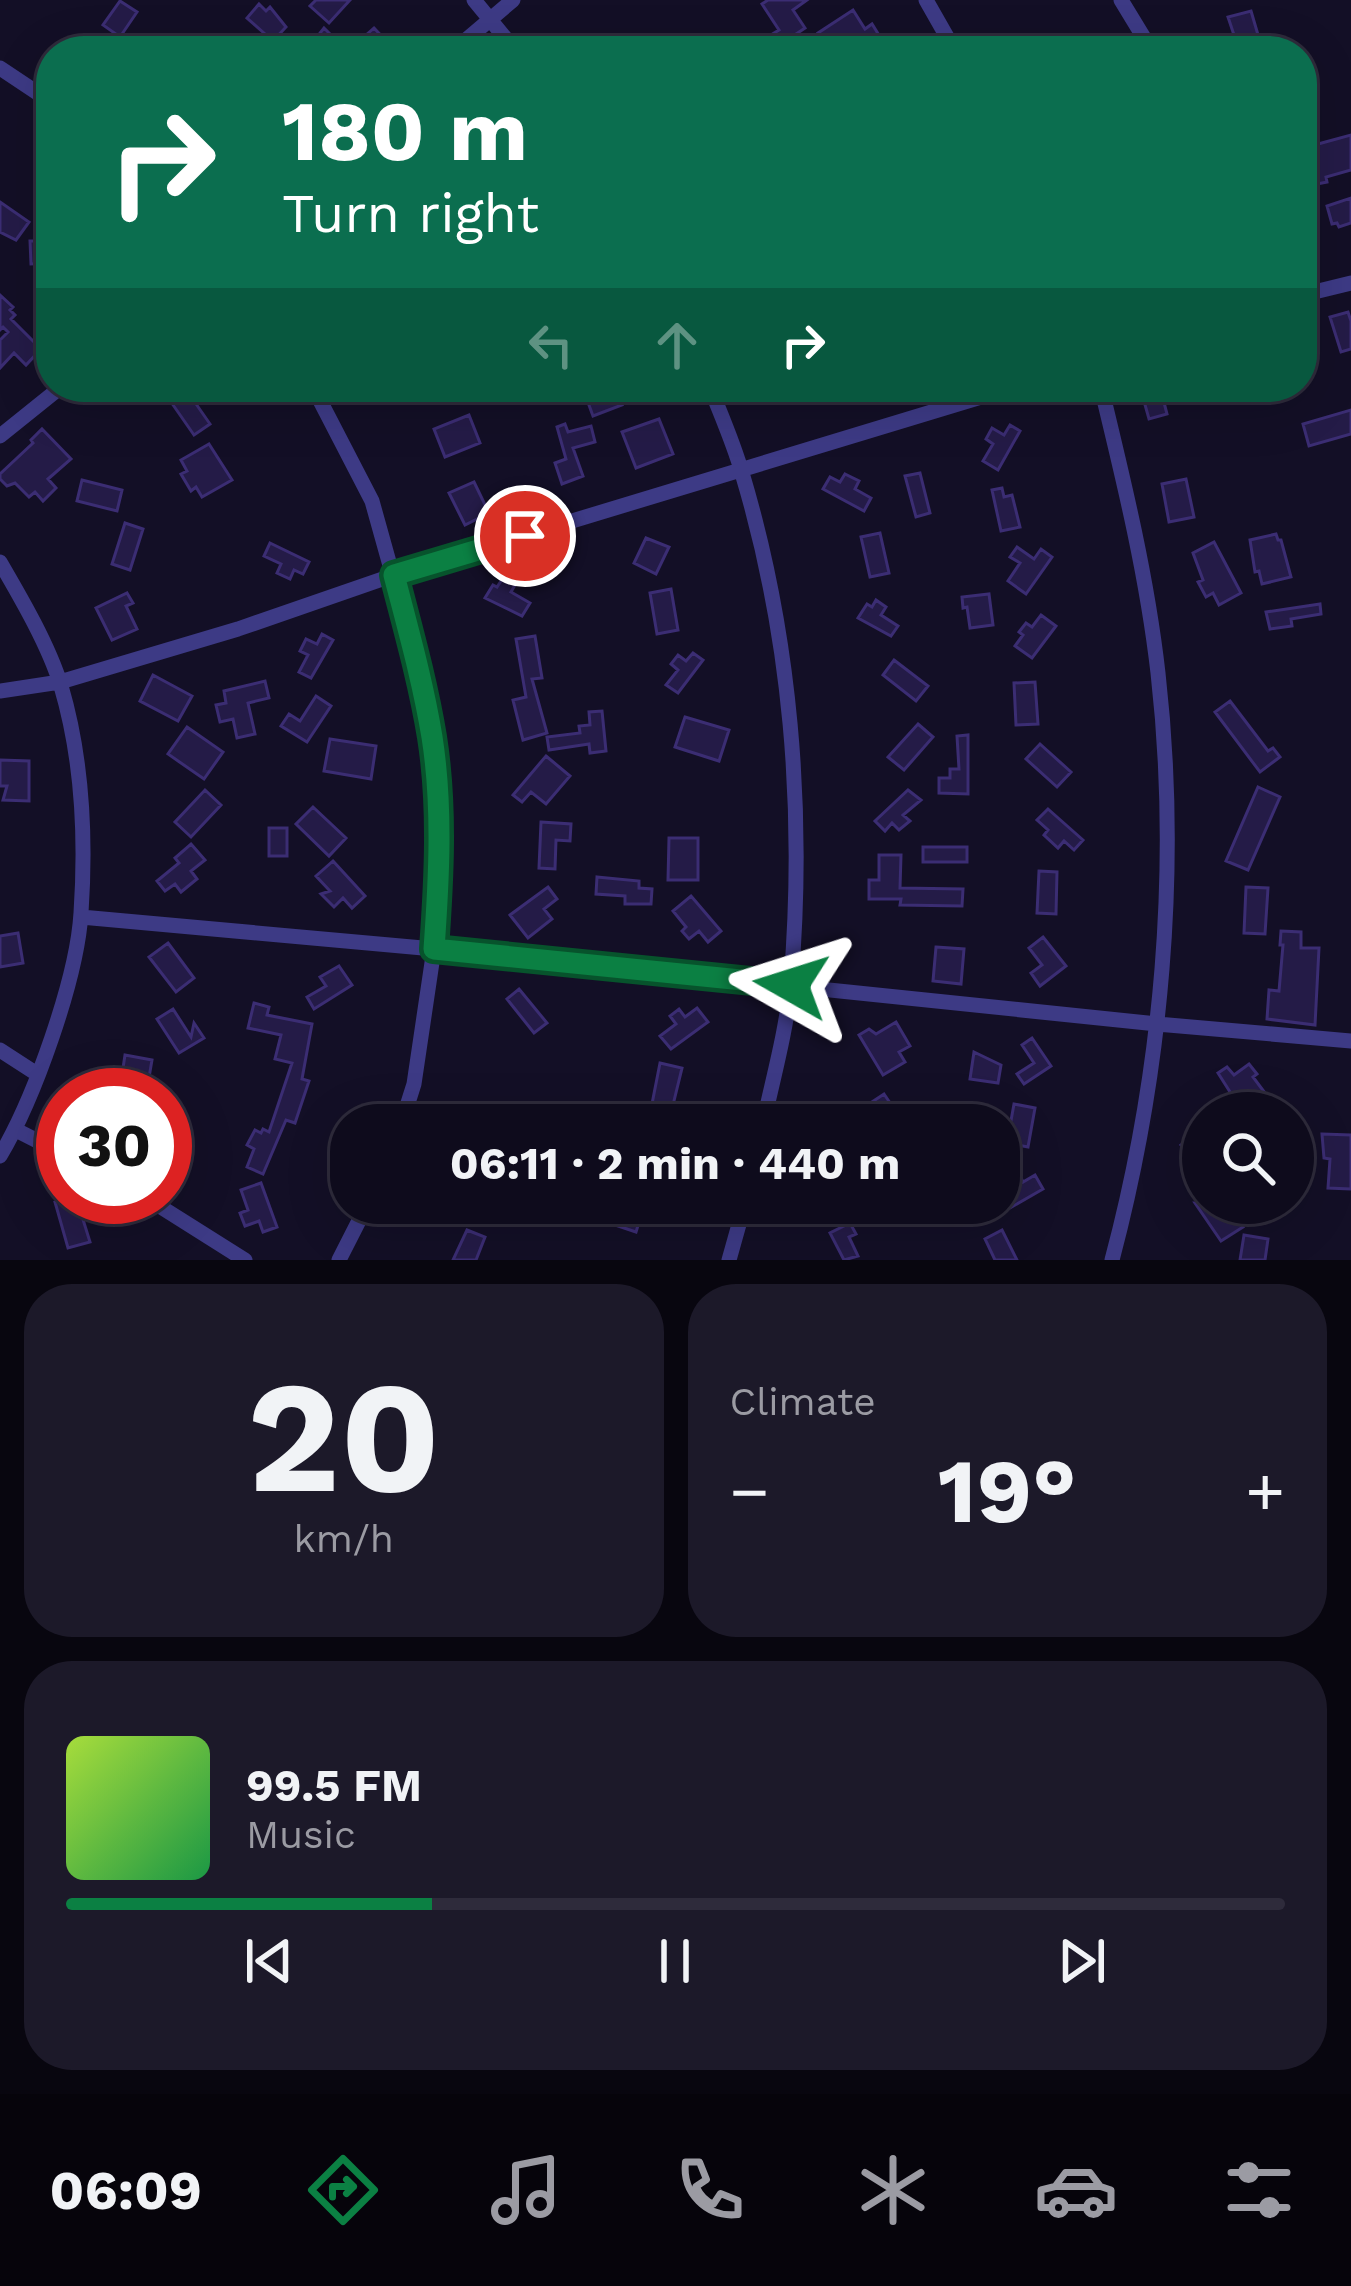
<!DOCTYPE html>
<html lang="en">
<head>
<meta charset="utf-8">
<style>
	:root { --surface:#0e0b1c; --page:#1c1929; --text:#f1f3f6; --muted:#9b9ba3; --line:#2e2b3b; --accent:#0b8043 }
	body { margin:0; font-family:"Work Sans",sans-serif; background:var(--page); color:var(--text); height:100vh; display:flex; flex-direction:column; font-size:45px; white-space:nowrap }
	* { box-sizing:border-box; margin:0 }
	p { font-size:39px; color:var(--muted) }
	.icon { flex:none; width:66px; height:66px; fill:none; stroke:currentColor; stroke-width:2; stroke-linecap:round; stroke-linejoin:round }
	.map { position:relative; height:1260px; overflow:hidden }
	.panel { display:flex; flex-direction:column; gap:24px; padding:24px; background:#08060f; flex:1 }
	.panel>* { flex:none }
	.guide { position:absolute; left:36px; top:36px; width:1281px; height:366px; border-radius:48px; box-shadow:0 12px 48px #0002,0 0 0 3px var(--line); background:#0b6e4f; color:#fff; overflow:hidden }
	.buttons { position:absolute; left:1182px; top:1092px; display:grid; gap:24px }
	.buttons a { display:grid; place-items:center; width:132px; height:132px; border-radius:50%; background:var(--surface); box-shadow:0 12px 48px #0002,0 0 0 3px var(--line); font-size:60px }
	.speed { position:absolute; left:36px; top:1068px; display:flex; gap:24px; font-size:60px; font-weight:700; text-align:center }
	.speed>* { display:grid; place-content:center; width:156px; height:156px; border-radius:50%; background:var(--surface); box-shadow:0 12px 48px #0002,0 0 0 3px var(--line); line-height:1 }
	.speed .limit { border:18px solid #d22; background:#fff; color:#111 }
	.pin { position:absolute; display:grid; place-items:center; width:102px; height:102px; color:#fff; margin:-51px; border:6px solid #fff; border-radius:50%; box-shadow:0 3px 12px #0007 }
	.me { position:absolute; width:132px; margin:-66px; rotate:276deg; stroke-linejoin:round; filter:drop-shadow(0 0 9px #0008) }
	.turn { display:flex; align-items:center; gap:42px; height:252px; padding:0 48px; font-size:54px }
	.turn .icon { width:156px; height:156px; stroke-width:2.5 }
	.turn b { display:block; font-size:84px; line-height:102px }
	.lanes { display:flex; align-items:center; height:114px; padding:0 48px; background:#0003; justify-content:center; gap:60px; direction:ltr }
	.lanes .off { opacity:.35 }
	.big { font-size:90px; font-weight:700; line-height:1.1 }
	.panel .card { flex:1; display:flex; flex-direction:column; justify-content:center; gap:18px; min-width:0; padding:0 42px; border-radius:48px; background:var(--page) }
	.panel .dial { align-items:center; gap:0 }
	.dial b { font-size:156px; line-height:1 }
	.song { display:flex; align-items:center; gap:36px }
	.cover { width:144px; height:144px; border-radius:18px; background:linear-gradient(135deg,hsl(80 70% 55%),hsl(140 70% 35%)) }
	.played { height:12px; border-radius:6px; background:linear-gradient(90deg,var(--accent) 30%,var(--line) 30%) }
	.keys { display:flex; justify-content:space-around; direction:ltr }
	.heat { display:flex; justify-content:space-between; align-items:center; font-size:66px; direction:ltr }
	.panel .tiles { flex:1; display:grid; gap:24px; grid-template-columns:1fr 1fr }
	.card:last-child { grid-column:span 2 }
	.trip { position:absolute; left:330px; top:1104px; width:690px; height:120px; border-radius:48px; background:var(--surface); box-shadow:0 12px 48px #0002,0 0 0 3px var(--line); font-weight:700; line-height:120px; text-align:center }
	.dock { display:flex; height:192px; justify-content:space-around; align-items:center; background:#06040b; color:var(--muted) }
	.dock .icon { width:84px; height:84px }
	.dock .on { color:var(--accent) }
	.dock b { font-size:54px; color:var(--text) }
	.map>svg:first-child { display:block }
	.building { fill:#241b47; stroke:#3b2d73; stroke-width:3 }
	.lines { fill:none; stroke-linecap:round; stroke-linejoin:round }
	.minor { stroke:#3d3a85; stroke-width:15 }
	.route-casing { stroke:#07532c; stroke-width:30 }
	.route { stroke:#0b8043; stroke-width:21 }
</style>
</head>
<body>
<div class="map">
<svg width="1351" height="1260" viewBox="0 0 1351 1260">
	<rect width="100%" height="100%" fill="#130f26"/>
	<path class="building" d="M316,0H350L329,23L310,6Z
		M768,0H807L793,10L805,28L784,42L791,51H775L766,38L779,30L762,4Z
		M120,1L137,12L120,37L103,25Z
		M259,4L266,11L270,7L286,27L273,41L247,18Z
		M853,10L865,29L872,24L882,40L865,51H837L831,42L826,45L818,33Z
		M1251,11L1261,45L1239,51H1225L1221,38L1234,35L1228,17Z
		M324,28L347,51H306Z
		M374,28L389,44L381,51H348Z
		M1351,135V170L1326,177L1327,182L1302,187V142L1317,138L1318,144Z
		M1351,198V223L1339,227L1337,223L1332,224L1327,206Z
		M0,202L29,222L16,240L0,232Z
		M30,241H51V263L31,264Z
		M0,295L13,307L10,310L15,315L11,319L41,349L26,365L14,353L0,368V340L8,332L3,327L0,330Z
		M1348,312L1351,321V349L1341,352L1330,317Z
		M575,387H639V388L618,396L622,405L593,416L586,397L580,399Z
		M1140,387H1160L1167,414L1149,419Z
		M187,391L210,424L194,435L171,402Z
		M1351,410V434L1309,446L1303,424Z
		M469,415L480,443L445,457L434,429Z
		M659,419L673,454L636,468L622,432Z
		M565,424L568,432L591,426L595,442L573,448L583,476L562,484L555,463L566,459L557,427Z
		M1010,425L1020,431L998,470L983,461L993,444L986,439L992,428L1004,435Z
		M42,429L71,459L48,479L56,488L43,501L35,492L29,497L15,483L7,486L0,479V474L33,443L31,440Z
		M209,444L232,480L202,497L196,487L191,491L181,474L187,471L181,460Z
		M920,473L930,513L916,517L905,476Z
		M845,474L859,481L855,489L871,498L864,511L823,489L830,477L840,482Z
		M1186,479L1194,517L1169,522L1162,484Z
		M82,480L122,490L117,511L77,501Z
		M474,482L489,513L465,525L449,493Z
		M1002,488L1004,497L1012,495L1020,527L1001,531L992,490Z
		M125,523L143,529L130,570L112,564Z
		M880,533L889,573L870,577L861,537Z
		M1276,534L1278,540H1281L1291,577L1262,584L1259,571L1255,572L1250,540Z
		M646,538L669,547L656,574L634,563Z
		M1214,542L1241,593L1219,605L1213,593L1206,597L1198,582L1203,580L1193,553Z
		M270,543L309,562L303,574L294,570L290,579L277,573L281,564L264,556Z
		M1017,547L1034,559L1041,549L1052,557L1026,594L1008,581L1020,563L1010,557Z
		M503,578L515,585L511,592L530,603L522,616L485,598L493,585L497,587Z
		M671,589L678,630L657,634L650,593Z
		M127,593L133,603L126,606L137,629L112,640L96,608Z
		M989,594L993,625L970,628L967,607L963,608L962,597Z
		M876,600L886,607L881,615L898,626L891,636L858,618L867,604L872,607Z
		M1320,604L1321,614L1291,619L1292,626L1270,629L1266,612Z
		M1041,615L1056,626L1032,658L1015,646L1023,635L1019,632L1026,623L1032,627Z
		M322,634L333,640L311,678L299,672L308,655L300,651L306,639L317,644Z
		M535,636L542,678L532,679L547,733L523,740L513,700L526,697L516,639Z
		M693,653L703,660L678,693L666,685L678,670L671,664L678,655L686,661Z
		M894,660L928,686L916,701L883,675Z
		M153,675L192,696L178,721L140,701Z
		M265,681L269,698L248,703L255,734L237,738L233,719L220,722L216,705L226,703L224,691Z
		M1035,682L1038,724L1016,725L1014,683Z
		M316,696L331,706L307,742L281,726L289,714L300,721Z
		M1230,701L1268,751L1273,748L1280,757L1260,772L1215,712Z
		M602,711L606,751L590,753L589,744L549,750L547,737L580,733L579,726L590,725L589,712Z
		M685,717L729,730L719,761L675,747Z
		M918,724L933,737L904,770L888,757Z
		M187,727L223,752L204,779L168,754Z
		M968,735V794L939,793V778H950V769H959L957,736Z
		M330,739L376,746L371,779L324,771Z
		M1040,744L1071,772L1057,787L1026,759Z
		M546,756L570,776L546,804L531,792L522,802L513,795Z
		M0,760L29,761V801L3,800L7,786H0Z
		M1258,787L1280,797L1248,870L1226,861Z
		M205,790L221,805L191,837L175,822Z
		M908,790L921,800L903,815L910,821L899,830L892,823L885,831L875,821Z
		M313,807L346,838L329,856L296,824Z
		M1048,809L1083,840L1074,850L1064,841L1058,848L1044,835L1048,830L1037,820Z
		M541,822L571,824L570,841L556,840L555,869L539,868Z
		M269,828H287V856H269Z
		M669,838H698V880H668Z
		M191,844L205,860L191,871L197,879L181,892L175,884L165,891L157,881L179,863L175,858Z
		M923,847H967V862H923Z
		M879,855H901L900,888L963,889L962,906L900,905L901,899H869V880H879Z
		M333,861L365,896L352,908L343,898L334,907L321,894L330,891L316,876Z
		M1039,871L1057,872L1056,914L1037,913Z
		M597,877L639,881V888L652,889L651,904H625V896L596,894Z
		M548,887L557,899L544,909L552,919L528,938L510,915Z
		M1246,887L1268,888L1265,934L1244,933Z
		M691,896L721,931L708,942L699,931L689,939L682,931L686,927L673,911Z
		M1281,931L1301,932V948H1319L1315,1025L1267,1019L1269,990L1279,991L1283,945H1280Z
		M18,933L23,963L0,967V936Z
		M1043,937L1066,966L1040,986L1031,973L1042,965L1029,948Z
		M168,943L194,978L176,992L149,957Z
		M936,947L964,949L961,984L933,981Z
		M339,966L352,985L314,1009L307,997L326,986L320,977Z
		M519,989L547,1023L534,1033L507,999Z
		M254,1003L269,1007L267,1015L312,1024L302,1079L309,1081L295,1123L286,1120L263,1174L247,1167L254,1149L247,1145L255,1130L261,1133L263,1129L269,1132L292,1063L275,1059L281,1035L248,1028Z
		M697,1008L708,1022L671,1049L660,1036L676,1024L670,1016L679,1009L685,1017Z
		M173,1009L191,1037L194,1023L204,1038L179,1053L157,1019Z
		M896,1022L910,1046L899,1052L905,1062L883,1075L859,1035L869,1029L876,1034Z
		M1032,1038L1051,1066L1024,1084L1017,1074L1034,1063L1022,1045Z
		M974,1052L1001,1065L998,1083L970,1079Z
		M125,1055L152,1060L146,1095L108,1092L110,1079L121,1081Z
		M660,1063L682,1068L672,1109L652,1104Z
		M1249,1064L1257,1074L1253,1077L1265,1093L1245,1108L1234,1094L1232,1095L1218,1073L1227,1067L1234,1075Z
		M884,1094L905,1125H883L869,1104Z
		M1014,1104L1035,1108L1028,1147L1007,1143Z
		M1196,1134L1203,1144V1160L1191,1168L1182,1155L1186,1151L1181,1145Z
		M1322,1134L1351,1135V1189L1328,1188L1330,1159L1324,1158Z
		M1019,1173L1023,1182L1035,1175L1043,1189L1003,1212L999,1205V1196L1010,1189L1006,1181Z
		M261,1183L277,1227L263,1232L259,1221L245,1226L240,1213L248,1210L241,1190Z
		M76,1197L90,1242L68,1248L55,1202Z
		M624,1203H645L636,1232L618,1226Z
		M1195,1203H1228L1243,1227L1221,1241Z
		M850,1223L856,1234L849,1237L858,1256L844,1260L830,1233Z
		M467,1230L485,1237L476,1260H453Z
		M1002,1230L1017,1260H995L985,1239Z
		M1244,1235L1268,1239L1265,1260H1240Z"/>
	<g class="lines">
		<path class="minor" d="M474,0L516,51
			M926,0L955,51
			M1121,0L1152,51
			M453,51L513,0
			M0,68L51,102
			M1302,295L1351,283
			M313,387L372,501L418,666L433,741L440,866L434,949L414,1084L401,1125
			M710,387C721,415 734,444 742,473C791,636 805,811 791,981C787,1029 773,1078 763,1125
			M1101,387C1124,482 1147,576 1158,673C1180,867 1162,1072 1112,1260
			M0,436L61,387
			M0,562C21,598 49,646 61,686C82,757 86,839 81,913C77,979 34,1099 0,1156
			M0,691L60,682L238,629L394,575L1014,387
			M81,917L434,949L1157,1024L1351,1041
			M0,1050L37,1074
			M16,1130L63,1154
			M145,1197L245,1260
			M339,1260L368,1203
			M729,1260L745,1203"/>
	</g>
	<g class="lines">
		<defs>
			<path id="route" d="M525,536L394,575C408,629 423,682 432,737C443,807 439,879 434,949L791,985"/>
		</defs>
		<use href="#route" class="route-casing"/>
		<use href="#route" class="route"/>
	</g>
</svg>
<div class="buttons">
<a><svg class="icon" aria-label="search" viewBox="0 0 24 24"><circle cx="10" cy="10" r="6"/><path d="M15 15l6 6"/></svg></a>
</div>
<div class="speed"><div class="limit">30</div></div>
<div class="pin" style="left:525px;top:536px;background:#d93025"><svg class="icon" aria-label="arrive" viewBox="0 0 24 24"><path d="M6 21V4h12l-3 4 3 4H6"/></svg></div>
<svg class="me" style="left:791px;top:985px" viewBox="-20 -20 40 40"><path d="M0-17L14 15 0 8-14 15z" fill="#0b8043" stroke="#fff" stroke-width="4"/></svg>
<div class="trip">06:11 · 2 min · 440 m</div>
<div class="guide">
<div class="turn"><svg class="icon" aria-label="right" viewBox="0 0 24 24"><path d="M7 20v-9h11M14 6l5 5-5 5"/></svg><div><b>180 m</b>Turn right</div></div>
<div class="lanes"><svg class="icon off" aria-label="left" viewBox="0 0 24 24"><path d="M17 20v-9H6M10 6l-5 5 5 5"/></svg><svg class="icon off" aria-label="ahead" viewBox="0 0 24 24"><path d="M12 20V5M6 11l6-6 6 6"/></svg><svg class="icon" aria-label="right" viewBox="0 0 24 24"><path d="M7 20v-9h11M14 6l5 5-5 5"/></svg></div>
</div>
</div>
<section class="panel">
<div class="tiles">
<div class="card dial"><b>20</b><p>km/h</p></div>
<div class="card"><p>Climate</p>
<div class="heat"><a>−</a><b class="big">19°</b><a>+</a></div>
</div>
<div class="card">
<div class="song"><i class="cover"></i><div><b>99.5 FM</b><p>Music</p></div></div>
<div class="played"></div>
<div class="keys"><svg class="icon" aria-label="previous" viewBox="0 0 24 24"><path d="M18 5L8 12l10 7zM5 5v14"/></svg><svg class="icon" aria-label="pause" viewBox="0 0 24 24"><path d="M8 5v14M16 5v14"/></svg><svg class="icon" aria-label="next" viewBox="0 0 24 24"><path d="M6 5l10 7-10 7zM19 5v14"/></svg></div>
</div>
</div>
</section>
<nav class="dock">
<b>06:09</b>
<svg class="icon on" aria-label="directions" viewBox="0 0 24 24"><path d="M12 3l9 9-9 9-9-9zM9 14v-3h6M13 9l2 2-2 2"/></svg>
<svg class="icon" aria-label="music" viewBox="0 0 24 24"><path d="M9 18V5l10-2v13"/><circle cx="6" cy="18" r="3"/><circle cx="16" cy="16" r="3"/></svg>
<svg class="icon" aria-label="phone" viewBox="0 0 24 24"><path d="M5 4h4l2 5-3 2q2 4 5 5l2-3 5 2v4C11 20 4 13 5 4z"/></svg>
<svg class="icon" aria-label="climate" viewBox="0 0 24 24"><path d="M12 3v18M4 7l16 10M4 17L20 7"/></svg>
<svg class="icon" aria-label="car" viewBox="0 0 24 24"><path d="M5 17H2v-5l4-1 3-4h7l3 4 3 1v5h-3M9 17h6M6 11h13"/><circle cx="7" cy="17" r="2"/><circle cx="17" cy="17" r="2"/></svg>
<svg class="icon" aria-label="filters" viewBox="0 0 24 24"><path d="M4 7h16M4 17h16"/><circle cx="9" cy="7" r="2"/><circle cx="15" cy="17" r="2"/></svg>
</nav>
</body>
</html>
